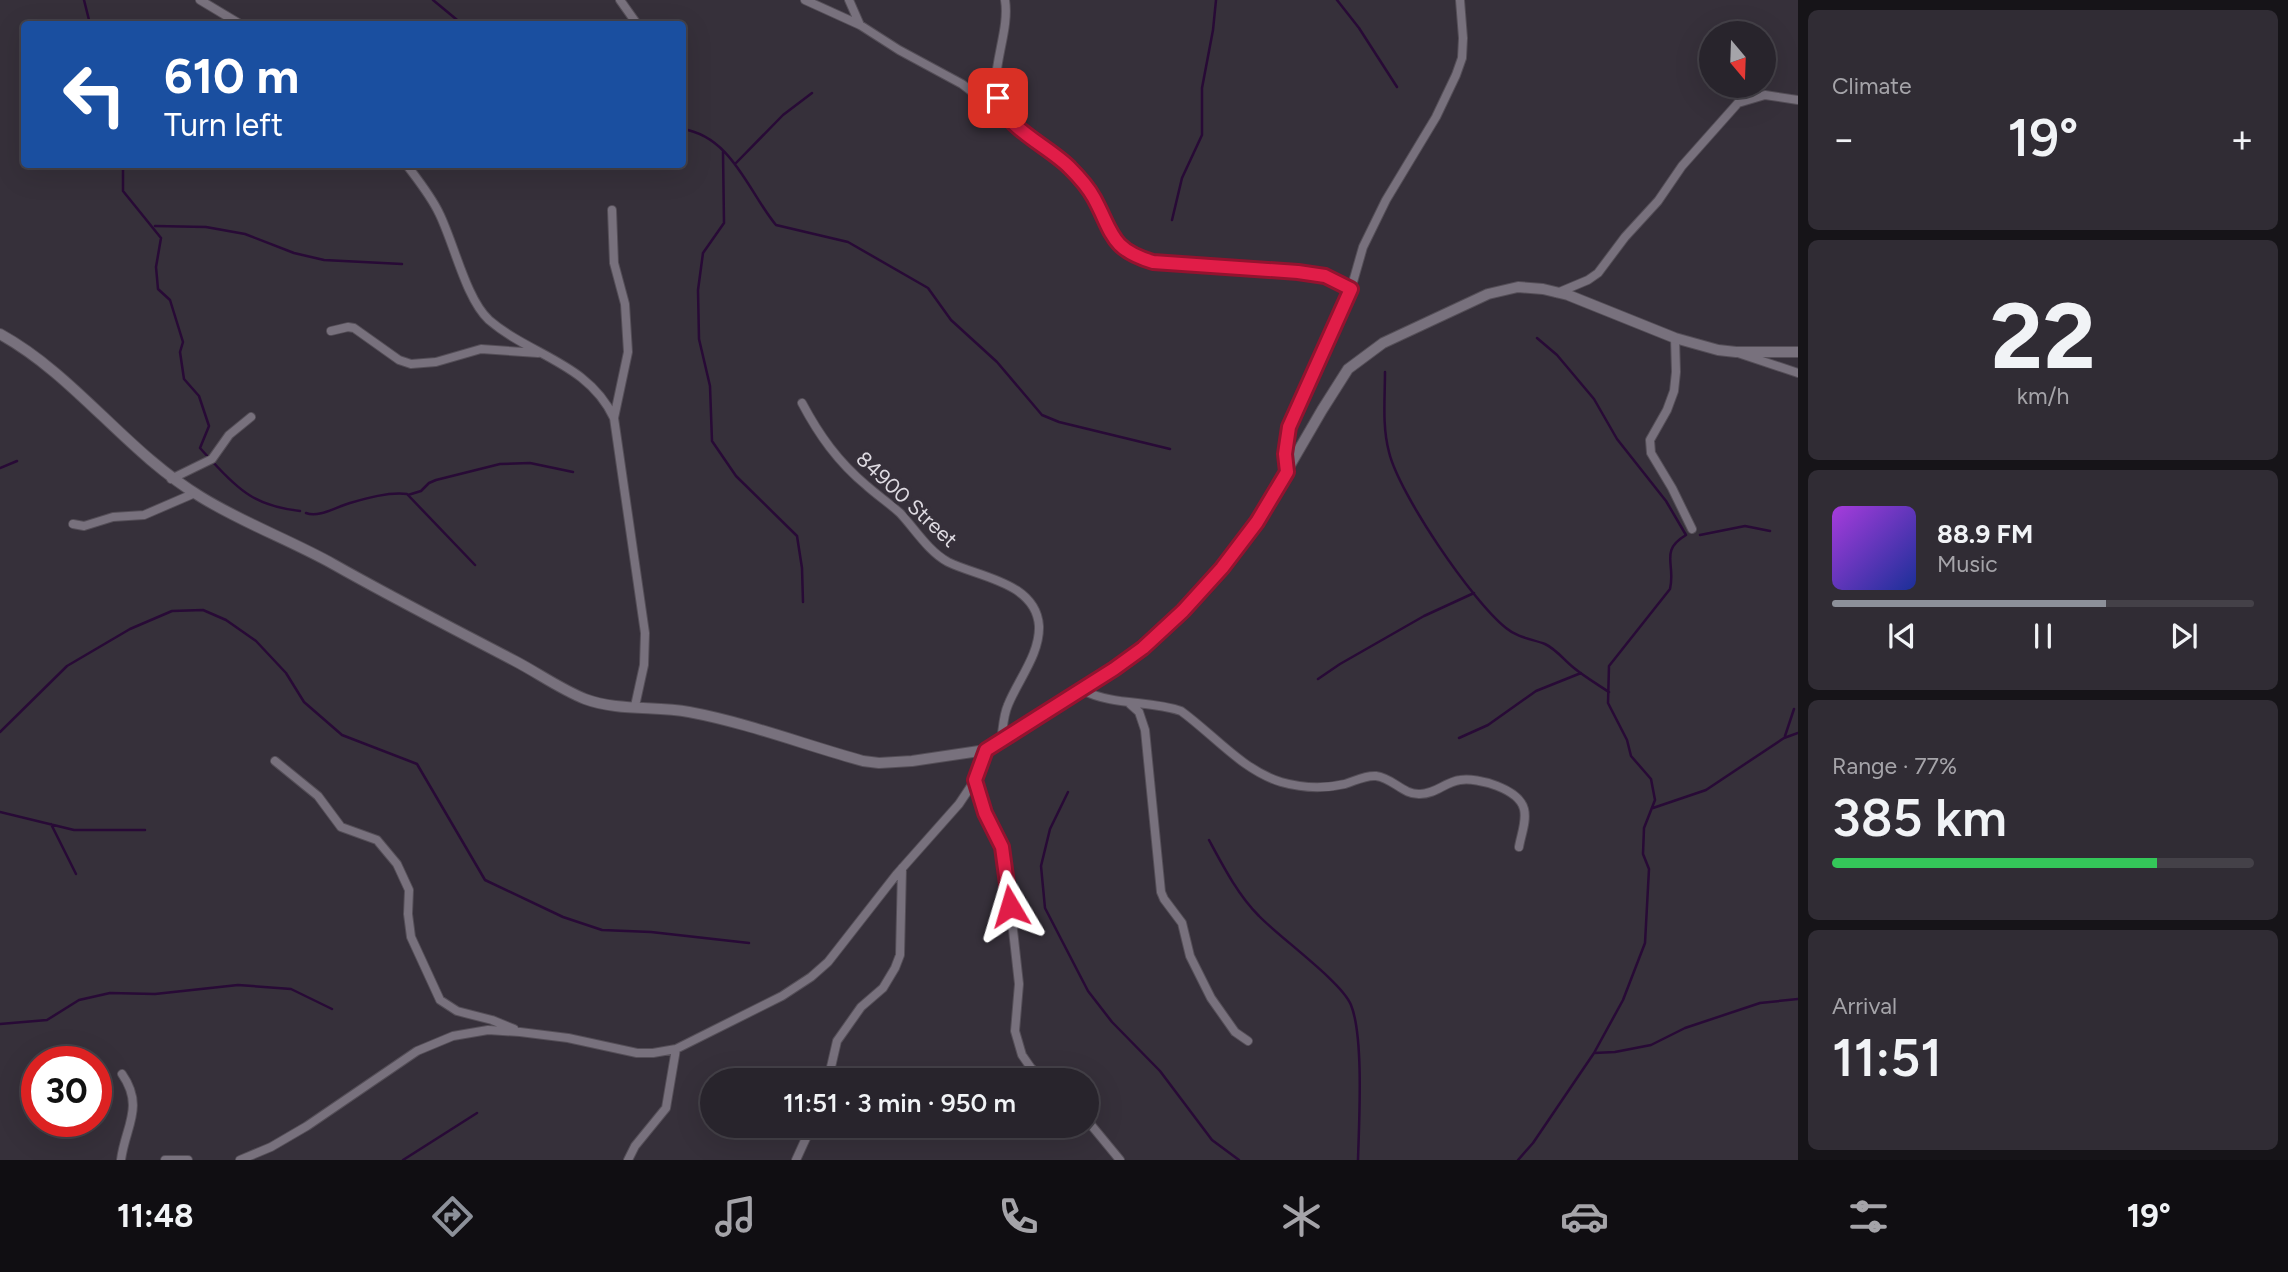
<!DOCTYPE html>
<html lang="en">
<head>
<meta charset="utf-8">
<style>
	:root { --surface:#28242c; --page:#302c34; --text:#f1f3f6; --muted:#a5a4a9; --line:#444148; --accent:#8c9099 }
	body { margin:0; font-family:Figtree,sans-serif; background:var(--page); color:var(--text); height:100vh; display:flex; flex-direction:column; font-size:26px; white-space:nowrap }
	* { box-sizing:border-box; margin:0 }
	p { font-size:23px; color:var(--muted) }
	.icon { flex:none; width:38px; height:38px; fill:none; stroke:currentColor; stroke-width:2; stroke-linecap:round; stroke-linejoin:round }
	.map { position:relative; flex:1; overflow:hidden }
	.drawer { display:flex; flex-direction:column; gap:10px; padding:10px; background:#161418; width:490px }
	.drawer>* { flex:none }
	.hud { position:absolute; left:21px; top:21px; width:665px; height:147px; border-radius:7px; box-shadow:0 7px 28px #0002,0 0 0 2px var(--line); background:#1a4fa0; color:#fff; overflow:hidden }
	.needle { width:46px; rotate:161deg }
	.tools { position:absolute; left:1699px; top:21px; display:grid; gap:14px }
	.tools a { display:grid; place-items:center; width:77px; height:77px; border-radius:50%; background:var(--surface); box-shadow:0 7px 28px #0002,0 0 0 2px var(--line); font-size:35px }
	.speed { position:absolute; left:21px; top:1046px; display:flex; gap:14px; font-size:35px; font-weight:700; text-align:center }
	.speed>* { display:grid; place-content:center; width:91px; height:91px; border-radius:50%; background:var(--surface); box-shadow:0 7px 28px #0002,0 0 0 2px var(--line); line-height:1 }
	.speed .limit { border:10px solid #d22; background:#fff; color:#111 }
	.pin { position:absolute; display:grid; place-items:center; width:60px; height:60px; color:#fff; margin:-30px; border-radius:14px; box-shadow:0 4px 10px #0006 }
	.me { position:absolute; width:77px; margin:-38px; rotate:353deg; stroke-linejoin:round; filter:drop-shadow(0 0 5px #0008) }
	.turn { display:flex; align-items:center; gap:24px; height:147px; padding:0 28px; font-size:32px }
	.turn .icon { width:91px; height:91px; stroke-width:2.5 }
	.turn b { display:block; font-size:49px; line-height:60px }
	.big { font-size:52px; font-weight:600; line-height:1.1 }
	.drawer .tile { flex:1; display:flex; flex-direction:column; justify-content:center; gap:10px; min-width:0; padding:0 24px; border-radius:10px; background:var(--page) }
	.drawer .dial { align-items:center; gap:0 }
	.dial b { font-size:91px; line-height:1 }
	.song { display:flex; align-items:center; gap:21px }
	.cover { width:84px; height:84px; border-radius:10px; background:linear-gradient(135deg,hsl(280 70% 55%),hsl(230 70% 35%)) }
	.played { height:7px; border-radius:4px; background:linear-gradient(90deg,var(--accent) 65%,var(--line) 65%) }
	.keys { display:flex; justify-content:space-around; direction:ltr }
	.heat { display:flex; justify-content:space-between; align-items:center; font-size:38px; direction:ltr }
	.charge { height:10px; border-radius:5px; background:linear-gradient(90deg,#34c759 77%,var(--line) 0) }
	.trip { position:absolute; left:700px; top:1068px; width:399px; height:70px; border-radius:35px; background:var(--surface); box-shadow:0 7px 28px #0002,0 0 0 2px var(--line); font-weight:600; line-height:70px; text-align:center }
	.dock { display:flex; height:112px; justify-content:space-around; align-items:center; background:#100e12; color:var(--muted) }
	.dock .icon { width:49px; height:49px }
	.dock .current { color:var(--accent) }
	.dock b { font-size:32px; color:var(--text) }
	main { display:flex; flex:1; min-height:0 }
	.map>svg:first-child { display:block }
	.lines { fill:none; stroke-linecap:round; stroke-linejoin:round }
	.stream { stroke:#280a36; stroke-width:2.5 }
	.minor-casing { stroke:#544e57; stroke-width:10 }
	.tertiary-casing { stroke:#544e57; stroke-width:12 }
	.minor { stroke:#78717d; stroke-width:8 }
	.tertiary { stroke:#78717d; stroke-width:10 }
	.route-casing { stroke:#92132f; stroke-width:18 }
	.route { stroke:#e11d48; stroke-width:12 }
	.labels { text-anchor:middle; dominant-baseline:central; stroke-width:7; stroke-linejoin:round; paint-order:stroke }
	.street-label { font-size:21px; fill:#dedae1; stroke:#36303a }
</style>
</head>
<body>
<main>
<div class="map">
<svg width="1798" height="1160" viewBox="0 0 1798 1160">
	<rect width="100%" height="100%" fill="#36303a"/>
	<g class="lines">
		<path class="stream" d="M84,0L90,24
			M433,0L462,24
			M1337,0L1359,28L1397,87
			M682,129C732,136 749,193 776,225L848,242L928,288L951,320L997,362L1042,415L1059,422L1170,449
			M723,152L724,223L703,253L698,290L699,339L710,386L712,441L736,476L797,536L802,568L803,602
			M736,163L783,115L812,93
			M123,164V191L161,238L156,267L158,289L170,300L183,342L180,352L184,379L199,396L209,426L200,448L209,458
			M1172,220L1182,178L1202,135V88L1213,30L1216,0
			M155,226L206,227L245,234L294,253L324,260L402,264
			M1385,372C1385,398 1382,426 1389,452C1399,494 1472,601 1506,628C1518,638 1532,639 1545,644C1556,649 1565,661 1574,668C1585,677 1597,684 1609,692
			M212,461C240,492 257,506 300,511
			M0,468L17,461
			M408,495L421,491L429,483L436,480L500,464L530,463L573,472
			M306,513C319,518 336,507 350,503C367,498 388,492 407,494L475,565
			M1700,535L1745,526L1770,531
			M1318,679L1340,664L1424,616L1474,593
			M0,732L67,666L130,629L172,611L203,610L226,620L256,641L286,673L304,702L342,735L417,764L485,880L563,917L602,930L651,932L749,943
			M1785,736L1794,709
			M1459,738L1488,725L1536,691L1581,673
			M1068,792L1050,829L1041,866L1045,908L1088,991L1112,1022L1160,1071L1212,1140L1239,1160
			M1653,808L1706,790L1784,738L1798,733
			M0,812L74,830H145
			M51,824L76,874
			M1209,840C1223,866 1238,895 1259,916C1279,937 1342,982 1351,1005C1364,1037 1359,1123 1358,1160
			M0,1024L47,1020L79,1000L110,993L155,994L238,985L291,989L332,1009
			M1594,1053L1615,1052L1651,1045L1685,1028L1760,1003L1798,999
			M403,1160L477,1113
			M1518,1160L1533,1143L1594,1053L1623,1000L1645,943L1649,869L1643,854L1644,828L1655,800L1651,779L1631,756L1627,740L1608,703L1609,666L1670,589C1676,564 1659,551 1686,535L1666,501L1617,439L1594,399L1557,355L1537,338"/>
		<defs>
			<path id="minor" d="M200,0L240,24
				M620,0L637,24
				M805,0L860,25L899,50L962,84L1069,166L1088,188L1115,241L1134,256L1153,262L1298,272L1337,280L1351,289
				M849,0L860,25
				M1003,112C983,81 1011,36 1005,0
				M406,164C418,180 431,196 439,213C454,243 466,299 489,320C531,356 588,363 614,418L645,633L644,665L635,706
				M612,210L614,263L625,304L628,352L614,418
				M1557,293L1588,280L1598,273L1625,237L1658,201L1682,166L1738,103L1765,95L1798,100
				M331,331L348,327L354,328L399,360L411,364L436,362L481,349L538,353
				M1675,338L1676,372L1674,391L1667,410L1650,440L1651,453L1672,488L1692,529
				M1738,353L1798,373
				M802,403C819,435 838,462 867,486C877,495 889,503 900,513C915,529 928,551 948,562C978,577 1036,582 1039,626C1040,654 1018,680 1008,705C1003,716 1003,729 1001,741
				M1287,471L1285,454L1289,427L1351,289L1363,247L1386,200L1436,117L1456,75L1462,58L1463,38L1460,0
				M171,479L212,459L229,435L251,417
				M73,524L84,526L113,517L144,515L195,493
				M1082,690C1114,706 1148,700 1181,711C1213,734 1242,770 1281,782C1302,788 1324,789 1345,784C1355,781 1365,775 1376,776C1393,778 1403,795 1420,794C1436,794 1445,782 1460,780C1478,777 1519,789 1524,809C1527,821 1521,835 1519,847
				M1130,704L1139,712L1145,730L1161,892L1164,899L1182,923L1190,956L1211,998L1235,1032L1248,1041
				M275,761L318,796L341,827L377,840L397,864L409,890L408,914L411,937L440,1000L457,1011L492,1020L514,1029
				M975,780L985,813L1002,847L1006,867L1019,984L1015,1031L1022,1055L1031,1068L1044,1080
				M828,1080L837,1041L861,1007L883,988L895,968L900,955L902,868
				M1087,1120L1120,1160
				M121,1160C125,1127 145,1107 122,1074
				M165,1160H188
				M240,1160L271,1147L307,1126L417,1051L453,1036L488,1030L520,1032L568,1038L637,1053H653L676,1049L782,996L811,977L828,962L896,875L959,804L975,780L986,750
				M628,1160L635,1146L666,1108L676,1049
				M796,1160L812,1125"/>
			<path id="tertiary" d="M0,334C76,376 126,452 201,497C243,523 290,540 333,564C393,598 454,629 515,661C538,673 560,689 585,699C617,711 655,706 689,712C748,723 805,745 863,761L879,763L912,761L986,750L1114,669L1144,648L1183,611L1222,568L1257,522L1322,410L1348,369L1383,343L1488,294L1518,287L1543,289L1568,295L1675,338L1718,350L1736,352H1798"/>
		</defs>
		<use href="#minor" class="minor-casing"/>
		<use href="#tertiary" class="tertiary-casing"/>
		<use href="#minor" class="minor"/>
		<use href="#tertiary" class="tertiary"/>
	</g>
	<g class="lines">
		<defs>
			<path id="route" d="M998,98C1003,127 1050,147 1070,168C1079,177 1088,187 1094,198C1113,233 1110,249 1153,262L1298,272L1325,276L1351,289L1289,427L1285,454L1287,472L1257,522L1222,568L1183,611L1143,648L1114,669L986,750L975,780L985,813L1002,847L1010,906"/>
		</defs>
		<use href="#route" class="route-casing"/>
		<use href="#route" class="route"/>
	</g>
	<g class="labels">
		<g class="street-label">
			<text transform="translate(907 499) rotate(43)">84900 Street</text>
		</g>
	</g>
</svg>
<div class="tools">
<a><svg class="needle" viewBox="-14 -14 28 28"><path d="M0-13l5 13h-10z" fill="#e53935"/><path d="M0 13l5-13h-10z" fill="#a5a4a9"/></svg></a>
</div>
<div class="speed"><div class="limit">30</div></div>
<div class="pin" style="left:998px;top:98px;background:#d93025"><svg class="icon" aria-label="arrive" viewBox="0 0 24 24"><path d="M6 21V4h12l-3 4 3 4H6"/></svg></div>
<svg class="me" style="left:1010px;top:906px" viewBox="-20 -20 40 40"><path d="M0-17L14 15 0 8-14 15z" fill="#e11d48" stroke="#fff" stroke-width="4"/></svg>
<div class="trip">11:51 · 3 min · 950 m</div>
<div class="hud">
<div class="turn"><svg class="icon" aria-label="left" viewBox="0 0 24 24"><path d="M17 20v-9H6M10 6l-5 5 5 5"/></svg><div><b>610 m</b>Turn left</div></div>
</div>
</div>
<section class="drawer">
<div class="tile"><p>Climate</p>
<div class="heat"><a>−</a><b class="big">19°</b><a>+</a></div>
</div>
<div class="tile dial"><b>22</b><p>km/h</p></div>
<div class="tile">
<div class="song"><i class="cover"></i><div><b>88.9 FM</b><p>Music</p></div></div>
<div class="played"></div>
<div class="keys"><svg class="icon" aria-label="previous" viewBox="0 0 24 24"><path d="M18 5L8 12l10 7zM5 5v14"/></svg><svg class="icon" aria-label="pause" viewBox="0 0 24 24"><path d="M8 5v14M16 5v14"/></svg><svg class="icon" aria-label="next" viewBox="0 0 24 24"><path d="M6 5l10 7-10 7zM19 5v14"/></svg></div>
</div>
<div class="tile"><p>Range · 77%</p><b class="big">385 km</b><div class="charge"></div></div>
<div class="tile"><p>Arrival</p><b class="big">11:51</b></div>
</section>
</main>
<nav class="dock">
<b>11:48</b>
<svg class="icon current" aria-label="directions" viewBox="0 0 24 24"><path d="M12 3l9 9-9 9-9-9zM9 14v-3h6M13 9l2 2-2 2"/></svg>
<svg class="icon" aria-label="music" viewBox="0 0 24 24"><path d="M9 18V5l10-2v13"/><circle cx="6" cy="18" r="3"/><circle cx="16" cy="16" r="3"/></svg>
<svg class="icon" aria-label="phone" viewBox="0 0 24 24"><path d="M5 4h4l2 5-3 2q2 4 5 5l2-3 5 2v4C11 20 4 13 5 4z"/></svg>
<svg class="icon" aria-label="climate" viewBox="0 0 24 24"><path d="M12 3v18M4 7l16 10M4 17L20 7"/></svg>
<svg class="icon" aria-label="car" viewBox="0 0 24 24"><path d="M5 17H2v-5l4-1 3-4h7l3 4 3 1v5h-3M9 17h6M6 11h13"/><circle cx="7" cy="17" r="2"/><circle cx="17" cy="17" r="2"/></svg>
<svg class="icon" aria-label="filters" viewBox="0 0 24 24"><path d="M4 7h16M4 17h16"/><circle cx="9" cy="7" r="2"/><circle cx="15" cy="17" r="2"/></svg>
<b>19°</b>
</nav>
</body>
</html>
